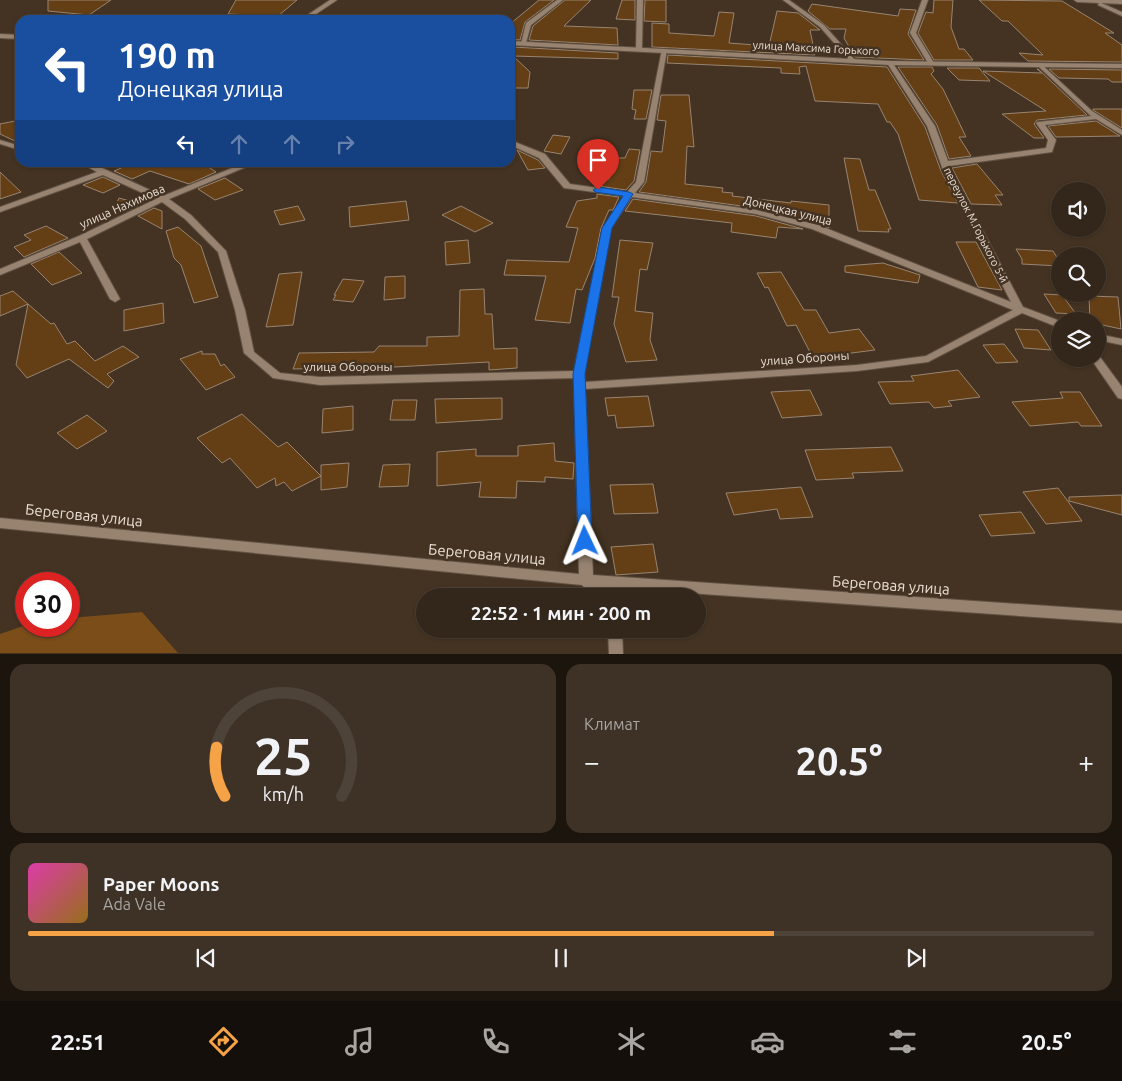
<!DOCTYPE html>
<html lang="ru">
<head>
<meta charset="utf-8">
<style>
	:root { --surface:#33261a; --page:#3e3227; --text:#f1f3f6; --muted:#a9a5a2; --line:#4e4339; --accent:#f6a246 }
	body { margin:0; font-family:Ubuntu,sans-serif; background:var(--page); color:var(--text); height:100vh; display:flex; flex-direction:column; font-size:19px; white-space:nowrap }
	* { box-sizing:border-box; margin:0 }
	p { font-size:16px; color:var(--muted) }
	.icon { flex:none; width:28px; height:28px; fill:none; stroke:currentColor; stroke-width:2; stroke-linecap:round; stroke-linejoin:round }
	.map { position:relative; height:654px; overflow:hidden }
	.drawer { display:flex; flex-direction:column; gap:10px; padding:10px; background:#1c150e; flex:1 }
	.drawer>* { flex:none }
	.banner { position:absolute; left:15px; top:15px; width:500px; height:152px; border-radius:15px; box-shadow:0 1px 4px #0004,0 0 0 1px var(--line); background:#1a4fa0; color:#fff; overflow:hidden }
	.fabs { position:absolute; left:1051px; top:182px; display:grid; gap:10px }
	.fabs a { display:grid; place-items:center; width:55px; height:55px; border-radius:50%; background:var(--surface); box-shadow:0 1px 4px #0004,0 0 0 1px var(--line); font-size:25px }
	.speed { position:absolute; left:15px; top:572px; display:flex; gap:10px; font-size:25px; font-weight:700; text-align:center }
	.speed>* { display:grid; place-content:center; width:65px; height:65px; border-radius:50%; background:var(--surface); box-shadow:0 1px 4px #0004,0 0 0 1px var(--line); line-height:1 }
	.speed .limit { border:8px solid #d22; background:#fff; color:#111 }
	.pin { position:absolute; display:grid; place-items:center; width:42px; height:42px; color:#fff; margin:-51px -21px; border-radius:50% 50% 50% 0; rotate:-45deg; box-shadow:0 0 5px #0007 }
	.pin .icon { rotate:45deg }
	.me { position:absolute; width:55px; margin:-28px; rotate:358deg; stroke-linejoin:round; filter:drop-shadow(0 0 4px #0008) }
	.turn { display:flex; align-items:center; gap:18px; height:105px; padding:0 20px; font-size:22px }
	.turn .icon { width:65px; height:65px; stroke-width:2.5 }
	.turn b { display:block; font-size:35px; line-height:42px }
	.lanes { display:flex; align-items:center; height:48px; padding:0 20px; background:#0003; justify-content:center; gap:25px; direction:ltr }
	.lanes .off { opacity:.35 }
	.big { font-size:38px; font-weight:700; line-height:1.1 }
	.drawer .tile { flex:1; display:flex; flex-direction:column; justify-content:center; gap:8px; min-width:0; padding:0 18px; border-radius:15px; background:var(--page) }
	.drawer .dial { align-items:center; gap:0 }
	.dial svg { height:130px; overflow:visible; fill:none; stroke:var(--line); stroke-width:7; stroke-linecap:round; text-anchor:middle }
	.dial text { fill:var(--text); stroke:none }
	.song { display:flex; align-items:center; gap:15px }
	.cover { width:60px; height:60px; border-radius:8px; background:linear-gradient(135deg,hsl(320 70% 55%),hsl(40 70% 35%)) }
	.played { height:5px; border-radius:2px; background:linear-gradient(90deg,var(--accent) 70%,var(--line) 70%) }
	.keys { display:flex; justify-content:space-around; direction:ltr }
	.heat { display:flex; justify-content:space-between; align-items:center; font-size:28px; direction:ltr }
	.drawer .tiles { flex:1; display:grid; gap:10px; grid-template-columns:1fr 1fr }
	.tile:last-child { grid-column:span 2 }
	.trip { position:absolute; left:416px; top:588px; width:290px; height:50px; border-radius:25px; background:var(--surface); box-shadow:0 1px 4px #0004,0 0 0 1px var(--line); font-weight:700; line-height:50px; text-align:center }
	.tabs { display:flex; height:80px; justify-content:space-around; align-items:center; background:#140f0a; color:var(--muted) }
	.tabs .icon { width:35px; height:35px }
	.tabs .current { color:var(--accent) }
	.tabs b { font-size:22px; color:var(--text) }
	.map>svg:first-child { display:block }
	.green { fill:#7a4d19 }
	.building { fill:#643f16; stroke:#988471 }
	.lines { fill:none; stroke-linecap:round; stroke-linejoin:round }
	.minor-casing { stroke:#605143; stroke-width:2 }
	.tertiary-casing { stroke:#605143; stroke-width:2 }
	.minor { fill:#978370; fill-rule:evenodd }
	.tertiary { fill:#978370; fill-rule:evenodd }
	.route { fill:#1a73e8; stroke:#114b97 }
	.labels { text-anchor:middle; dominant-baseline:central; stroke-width:5; stroke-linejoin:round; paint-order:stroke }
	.far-street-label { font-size:11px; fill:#ebdfd5; stroke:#432 }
	.street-label { font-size:12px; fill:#ebdfd5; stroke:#432 }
	.near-street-label { font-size:15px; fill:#ebdfd5; stroke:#432 }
</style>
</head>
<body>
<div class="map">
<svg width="1122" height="654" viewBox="0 0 1122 654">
	<rect width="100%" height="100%" fill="#432"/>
	<path class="green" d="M142,612L178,653H0V634L26,625L69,626V618Z"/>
	<path class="building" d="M48,0H111L89,15L48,11Z
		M236,0H297L278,16L228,14Z
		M539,0H554L525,22L520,40L510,39V24Z
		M565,0H591L564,26L617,28L618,45L529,40L533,26Z
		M622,0H635V20L616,19Z
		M645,0H666V22L644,21Z
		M934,0H953L951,27L959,49H964L973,60H934L918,33L926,12L933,13Z
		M979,0L1062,1L1114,33H1105L1122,45V62L1028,61L1019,53L1043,55L1008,21H1002Z
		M812,4L898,16L900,9L916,10L908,34L924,60L855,57L844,38L846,29H830L808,11Z
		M777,11L798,13L820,30H810L815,55L652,47V23L669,24V33L714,36L719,12L734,13L729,43L769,46Z
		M513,47L618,53V59L513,56L530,72L528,88H510V53Z
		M668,55L887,67L925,127L941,171L958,203L919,200L898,134L890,122H887L878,104L815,101L806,66L799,67L800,74L781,73V68L667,63Z
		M898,67H932L934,71L931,74L943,89L966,137H959L971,156L949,159L937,125Z
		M947,68H979L990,81L959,80Z
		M1037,69H1038L1087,115L1037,120L1034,124L1044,138H1034L1002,114L1046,111L983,71L1042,73Z
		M1049,69L1122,70V82H1112L1108,79L1059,78Z
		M634,90H652L646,119H634L636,110L632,109Z
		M661,95H689L694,147L687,146L685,184L723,188L722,192L733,193L732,196L791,203V201L829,205V228L756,208L639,192L646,182L651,151L662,152L666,121L657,120Z
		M1093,109H1122V128L1093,110Z
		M15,121L17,142L0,134V124Z
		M1096,121L1120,136L1056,137L1048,126Z
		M553,135L570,137L561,154L544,151Z
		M629,149L640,150L634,181L626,190L598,186L599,179H609L617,158H625Z
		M517,150L538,160L545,168L528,170Z
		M844,158L860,159L869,190H875L891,229H888L889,232L858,231Z
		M135,162H201L216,172L189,184L150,171L132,179L114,171Z
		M977,164L1003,195H995L1002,205L971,204L952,168Z
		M0,172L21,192L0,199Z
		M103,177L120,185L103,193L83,185Z
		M225,178L243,190L215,200L198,189Z
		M597,194L619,197L613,210H609L601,228L595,258L582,290L576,289L570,323L535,320L546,276L504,275L507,260L569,262L578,228L566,227L577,201L597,198Z
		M119,198L141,204L127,211L116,205Z
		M633,199L756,216L803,229L778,227L776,238L731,232L732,223L625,211Z
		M406,201L409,220L350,227L349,207Z
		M298,206L305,220L280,225L274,211Z
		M461,206L493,223L475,232L442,215Z
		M154,208L162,211V229L138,216Z
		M46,226L68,238L24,257L14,247L31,240L24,235Z
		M178,227L201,246L218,297L194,303L181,265L174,258L166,231Z
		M468,240L470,263L446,265L445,242Z
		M620,240L653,243L647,270L640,269L635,311L653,313L650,340L657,360L626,362L614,324L619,297H612Z
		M956,242H976L1002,290L978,287Z
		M1016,249L1053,251L1060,262V266L1022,264V259Z
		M59,252L82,273L52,285L31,264Z
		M883,263L920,275L918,283L845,272V266Z
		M302,272L293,325L266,327L279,274Z
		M781,272L804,310H816L829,333L859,329L875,350L813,358L796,325L787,326L768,287L765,288L757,273Z
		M405,276V298L384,300L385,277Z
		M343,279L364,281L353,302L333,300L336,295H334Z
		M484,289L485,314H492L494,349L517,348V368L489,370V362L394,367L293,369L299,353L374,352L379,346H427V337L459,336L460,290Z
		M13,291L51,324L54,323L67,344L75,341L95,361L123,346L139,357L107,374L114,381L108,388L69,359L27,378L16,365L28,304L0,316V296Z
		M1044,294L1062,295L1076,314L1056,313Z
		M1089,296L1118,297L1121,329L1098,324V321H1090Z
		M163,303L164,323L124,331V310Z
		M1015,329L1038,330L1051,350L1024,348Z
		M1004,344L1018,362L996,363L983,345Z
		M202,351V354H215L221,366L224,364L235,377L206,390L180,359Z
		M958,370L980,397L948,401L952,406L934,408L929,402L890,404L878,382L914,381L911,376Z
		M810,390L822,415L782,418L771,392Z
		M1060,392H1080L1102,426H1081L1078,422L1030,426L1012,402L1063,398Z
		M648,396L654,426L617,428L615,415L608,416L605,398Z
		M502,398V419L436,423L435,399Z
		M393,400H417L415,420H390Z
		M353,406V430L322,433L323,409Z
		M242,414L278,447L287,442L321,476L292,491L284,482L276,486L275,478L257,488L230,458L222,463L197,438Z
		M87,415L107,431L77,449L57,433Z
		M554,443L555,461L574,463L573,479L545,477V482L517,481L516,498L479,497L481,482L437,486V452L476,449V456H518V446Z
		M891,447L903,471L852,473L854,478L816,480L805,450Z
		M349,463L347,487L321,490V465Z
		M410,464L408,486L379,487L383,465Z
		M653,484L658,513L614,514L610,485Z
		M801,487L813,517L780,519L777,509L734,515L726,493Z
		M1058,488L1067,500L1082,521L1046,524L1023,492Z
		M1122,495V515L1069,501V497Z
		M1021,512L1035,533L991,536L979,515Z
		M653,544L658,572L616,575L611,547Z"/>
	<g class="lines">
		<defs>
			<path id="minor" d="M330,0H337L307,20H300Z
				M557,0H563L531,25L526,43L521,44L526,23Z
				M637,0H643L642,49L639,51L636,49Z
				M783,0H789L824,25L855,60V62H851L820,27Z
				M922,0H928L916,33L934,63L931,65L928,63L910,33Z
				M662,49L667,50L644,182L635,193L756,210L818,225L1011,302L943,170L927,126L887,63L892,62L935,126L948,161L1046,148L1048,140L1036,123L1038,122L1091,116L1038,66L1037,65L1040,63L1092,111L1122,130V135L1096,119L1045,125L1056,140L1052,152L949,166L1023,307L1060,321V328L1022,313L928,362L857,371L585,389L593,575L1122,611V623L601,587L608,596H592L582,585L0,528V518L579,574L574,378L320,385L273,378L244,353L235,310L218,252L185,219L162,202L87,239L120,299L115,302L110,299L80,242L0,275V269L79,236L156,199L103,175L0,212V207L97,172L79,162H89L163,196L247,162H258L169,199L191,215L226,251L245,310L254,352L280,373L320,377L574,371L603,228L624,196L564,188L539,158L510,145V140L545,154L570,184L627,192L636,182ZM632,197L756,214L812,229L1013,310L926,356L857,365L585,382L584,374L611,228Z
				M0,140L20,146V150L0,144Z
				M1098,334L1122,339V345L1098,340Z
				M1098,356L1100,357L1122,387V399L1118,398L1091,359H1098Z
				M608,629H622L623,654H609Z"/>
			<path id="tertiary" d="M1074,0H1122V4L1101,3L1122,12V16L1098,5L1099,3L1077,2Z
				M0,34L20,35V39L0,38Z
				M510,41L890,61L1122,64V68L890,65L510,45Z"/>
		</defs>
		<use href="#minor" class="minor-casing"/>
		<use href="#tertiary" class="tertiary-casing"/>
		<use href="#minor" class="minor"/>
		<use href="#tertiary" class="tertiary"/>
	</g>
	<path class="route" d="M598,187L629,192L633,194L612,228L585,374L592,541L590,545H580L578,541L573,374L602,228L623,196L595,192L593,190Z"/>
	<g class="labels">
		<g class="far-street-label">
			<text transform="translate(816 48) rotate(3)">улица Максима Горького</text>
			<text transform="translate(976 225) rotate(63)">переулок М.Горького 5-й</text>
		</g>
		<g class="street-label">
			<text transform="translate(122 206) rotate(-24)">улица Нахимова</text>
			<text transform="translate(788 210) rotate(14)">Донецкая улица</text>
			<text transform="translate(805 358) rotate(-4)">улица Обороны</text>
			<text x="348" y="366">улица Обороны</text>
		</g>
		<g class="near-street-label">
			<text transform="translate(84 515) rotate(6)">Береговая улица</text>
			<text transform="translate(487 554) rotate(5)">Береговая улица</text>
			<text transform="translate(891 585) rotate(4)">Береговая улица</text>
		</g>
	</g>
</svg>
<div class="fabs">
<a><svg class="icon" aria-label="sound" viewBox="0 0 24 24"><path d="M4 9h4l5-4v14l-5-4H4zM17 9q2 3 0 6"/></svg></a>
<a><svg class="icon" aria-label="search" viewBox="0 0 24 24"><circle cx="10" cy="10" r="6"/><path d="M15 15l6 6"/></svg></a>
<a><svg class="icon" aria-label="layers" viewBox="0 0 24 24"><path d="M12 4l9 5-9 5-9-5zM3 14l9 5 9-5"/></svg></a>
</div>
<div class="speed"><div class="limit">30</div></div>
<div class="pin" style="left:598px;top:190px;background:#d93025"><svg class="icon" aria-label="arrive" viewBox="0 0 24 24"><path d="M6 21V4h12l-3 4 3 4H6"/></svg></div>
<svg class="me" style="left:585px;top:541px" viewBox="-20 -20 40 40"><path d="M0-17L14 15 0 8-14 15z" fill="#1a73e8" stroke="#fff" stroke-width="4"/></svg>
<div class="trip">22:52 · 1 мин · 200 m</div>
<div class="banner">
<div class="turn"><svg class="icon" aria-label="left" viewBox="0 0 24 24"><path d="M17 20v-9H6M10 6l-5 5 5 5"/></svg><div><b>190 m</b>Донецкая улица</div></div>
<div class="lanes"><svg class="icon" aria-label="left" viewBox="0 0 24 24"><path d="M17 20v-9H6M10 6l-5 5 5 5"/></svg><svg class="icon off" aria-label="ahead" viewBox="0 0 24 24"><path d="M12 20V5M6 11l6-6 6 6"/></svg><svg class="icon off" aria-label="ahead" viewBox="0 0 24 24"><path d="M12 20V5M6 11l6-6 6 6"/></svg><svg class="icon off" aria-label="right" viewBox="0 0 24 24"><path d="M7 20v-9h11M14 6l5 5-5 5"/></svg></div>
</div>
</div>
<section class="drawer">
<div class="tiles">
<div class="tile dial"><svg viewBox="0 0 100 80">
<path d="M14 69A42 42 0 1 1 86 69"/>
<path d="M14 69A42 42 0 0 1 9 39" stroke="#f6a246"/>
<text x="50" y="56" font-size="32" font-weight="700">25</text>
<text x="50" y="72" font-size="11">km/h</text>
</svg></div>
<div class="tile"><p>Климат</p>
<div class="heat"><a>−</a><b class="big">20.5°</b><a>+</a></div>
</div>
<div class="tile">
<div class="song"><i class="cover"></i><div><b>Paper Moons</b><p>Ada Vale</p></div></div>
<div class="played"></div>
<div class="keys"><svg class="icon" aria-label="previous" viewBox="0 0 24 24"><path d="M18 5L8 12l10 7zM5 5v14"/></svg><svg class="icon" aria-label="pause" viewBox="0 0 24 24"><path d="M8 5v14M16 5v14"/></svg><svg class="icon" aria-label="next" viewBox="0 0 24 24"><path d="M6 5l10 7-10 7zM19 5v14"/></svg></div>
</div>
</div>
</section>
<nav class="tabs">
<b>22:51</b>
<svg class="icon current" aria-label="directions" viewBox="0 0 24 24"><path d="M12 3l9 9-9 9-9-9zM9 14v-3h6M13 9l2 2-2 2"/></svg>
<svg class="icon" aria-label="music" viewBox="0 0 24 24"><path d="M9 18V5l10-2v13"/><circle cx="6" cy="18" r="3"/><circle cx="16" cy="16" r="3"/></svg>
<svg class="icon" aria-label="phone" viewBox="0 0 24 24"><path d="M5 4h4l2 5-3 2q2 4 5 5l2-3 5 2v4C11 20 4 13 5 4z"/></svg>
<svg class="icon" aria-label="climate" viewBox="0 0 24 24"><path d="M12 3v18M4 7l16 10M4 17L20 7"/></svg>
<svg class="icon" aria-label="car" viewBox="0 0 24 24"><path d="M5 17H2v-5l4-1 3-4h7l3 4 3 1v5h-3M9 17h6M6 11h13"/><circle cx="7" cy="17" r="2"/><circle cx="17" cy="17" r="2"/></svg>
<svg class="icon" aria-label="filters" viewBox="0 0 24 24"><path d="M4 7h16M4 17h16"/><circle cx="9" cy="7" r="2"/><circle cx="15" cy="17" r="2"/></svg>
<b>20.5°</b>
</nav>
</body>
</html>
